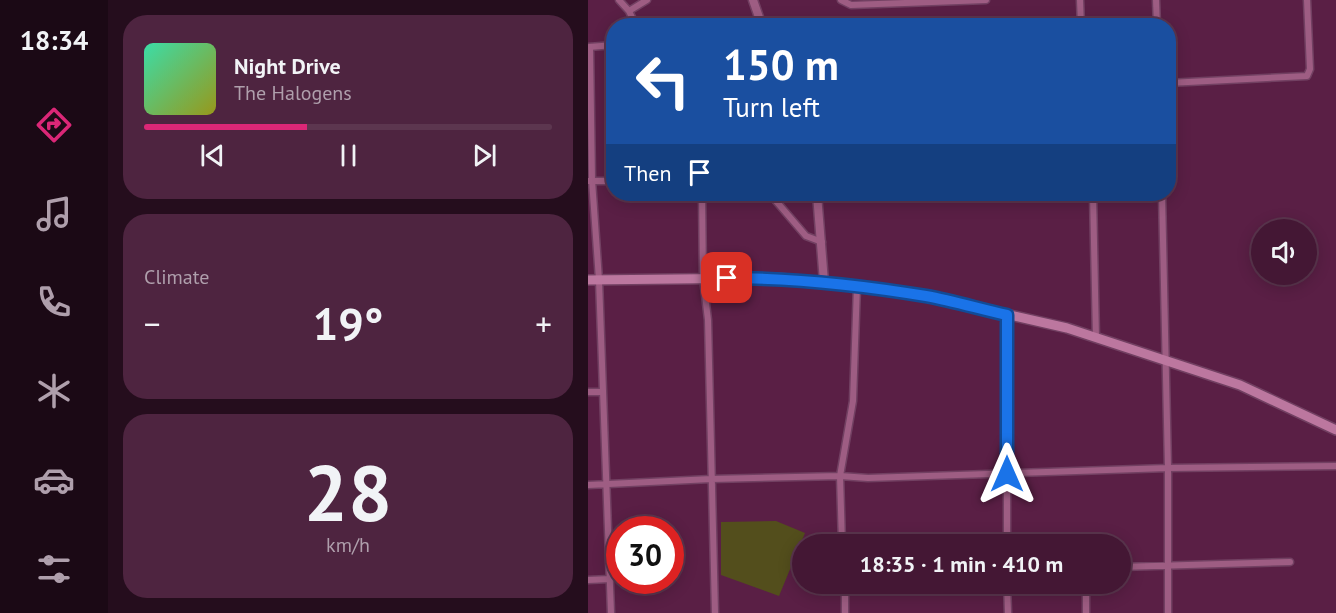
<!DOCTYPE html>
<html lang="en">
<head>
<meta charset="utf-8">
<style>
	:root { --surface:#441734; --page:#4e2440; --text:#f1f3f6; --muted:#af9fac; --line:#5c364f; --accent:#db2777 }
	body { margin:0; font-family:"PT Sans",sans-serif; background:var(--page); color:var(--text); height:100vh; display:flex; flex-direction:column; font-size:22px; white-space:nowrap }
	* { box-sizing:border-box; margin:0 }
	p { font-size:20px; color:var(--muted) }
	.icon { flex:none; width:33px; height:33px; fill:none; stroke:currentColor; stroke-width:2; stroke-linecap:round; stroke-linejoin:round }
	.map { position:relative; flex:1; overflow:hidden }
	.side { display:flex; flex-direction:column; gap:15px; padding:15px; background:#250d1d; width:480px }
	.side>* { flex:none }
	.top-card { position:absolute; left:18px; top:18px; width:570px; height:183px; border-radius:24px; box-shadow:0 3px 15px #0003,0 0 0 2px var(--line); background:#1a4fa0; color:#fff; overflow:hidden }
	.tools { position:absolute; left:663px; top:219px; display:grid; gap:12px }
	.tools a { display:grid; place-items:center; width:66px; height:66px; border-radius:50%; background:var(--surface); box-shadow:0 3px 15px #0003,0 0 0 2px var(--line); font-size:30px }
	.speed { position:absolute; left:18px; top:516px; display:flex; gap:12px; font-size:30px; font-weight:700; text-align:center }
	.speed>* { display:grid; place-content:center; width:78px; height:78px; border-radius:50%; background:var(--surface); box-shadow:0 3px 15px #0003,0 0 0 2px var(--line); line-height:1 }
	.speed .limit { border:9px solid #d22; background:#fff; color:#111 }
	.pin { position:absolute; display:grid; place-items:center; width:51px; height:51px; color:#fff; margin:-26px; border-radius:12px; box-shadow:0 3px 9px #0006 }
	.me { position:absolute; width:66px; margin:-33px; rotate:0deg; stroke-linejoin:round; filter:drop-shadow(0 0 4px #0008) }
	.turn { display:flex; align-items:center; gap:21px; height:126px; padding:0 18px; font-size:27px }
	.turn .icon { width:78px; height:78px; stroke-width:2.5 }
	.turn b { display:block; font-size:42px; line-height:51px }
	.then { display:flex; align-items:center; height:57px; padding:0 18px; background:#0003; gap:12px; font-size:22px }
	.big { font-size:45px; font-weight:600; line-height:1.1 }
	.side .widget { flex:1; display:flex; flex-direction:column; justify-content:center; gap:9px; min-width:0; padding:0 21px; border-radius:24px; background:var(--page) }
	.side .dial { align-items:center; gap:0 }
	.dial b { font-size:78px; line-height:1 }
	.song { display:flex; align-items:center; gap:18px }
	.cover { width:72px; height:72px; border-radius:9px; background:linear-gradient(135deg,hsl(160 70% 55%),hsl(60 70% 35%)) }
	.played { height:6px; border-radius:3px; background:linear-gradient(90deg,var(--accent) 40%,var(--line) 40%) }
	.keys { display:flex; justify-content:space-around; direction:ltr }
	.heat { display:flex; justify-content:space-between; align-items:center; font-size:33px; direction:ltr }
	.trip { position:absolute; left:204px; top:534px; width:339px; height:60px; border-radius:30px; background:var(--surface); box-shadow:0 3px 15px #0003,0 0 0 2px var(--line); font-weight:600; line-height:60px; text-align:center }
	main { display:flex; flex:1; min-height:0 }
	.tabs { display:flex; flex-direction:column; width:108px; justify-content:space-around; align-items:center; background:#1b0915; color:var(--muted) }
	.tabs .icon { width:42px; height:42px }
	.tabs .current { color:var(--accent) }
	.tabs b { font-size:27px; color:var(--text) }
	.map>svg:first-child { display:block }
	.green { fill:#534e1c }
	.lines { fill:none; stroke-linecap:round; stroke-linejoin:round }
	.street-casing { stroke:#724062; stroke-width:9 }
	.secondary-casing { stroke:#724062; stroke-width:11 }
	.primary-casing { stroke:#724062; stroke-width:12 }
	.street { stroke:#9e5d83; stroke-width:6 }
	.secondary { stroke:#9e5d83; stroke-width:8 }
	.primary { stroke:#bc779f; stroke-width:9 }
	.route-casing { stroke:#114b97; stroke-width:15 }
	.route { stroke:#1a73e8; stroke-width:10 }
</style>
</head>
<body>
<main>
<nav class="tabs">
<b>18:34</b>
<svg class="icon current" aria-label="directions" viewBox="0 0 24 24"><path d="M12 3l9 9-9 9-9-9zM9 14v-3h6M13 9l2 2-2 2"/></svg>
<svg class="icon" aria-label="music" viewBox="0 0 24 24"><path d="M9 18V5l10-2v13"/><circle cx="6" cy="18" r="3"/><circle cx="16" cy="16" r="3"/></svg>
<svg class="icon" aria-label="phone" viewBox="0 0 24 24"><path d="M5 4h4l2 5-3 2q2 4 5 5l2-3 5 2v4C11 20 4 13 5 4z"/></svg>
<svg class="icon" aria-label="climate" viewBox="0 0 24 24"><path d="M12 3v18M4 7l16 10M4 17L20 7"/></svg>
<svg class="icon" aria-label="car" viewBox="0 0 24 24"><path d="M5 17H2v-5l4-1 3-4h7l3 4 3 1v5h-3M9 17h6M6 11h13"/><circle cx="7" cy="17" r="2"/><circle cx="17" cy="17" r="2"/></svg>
<svg class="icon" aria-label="filters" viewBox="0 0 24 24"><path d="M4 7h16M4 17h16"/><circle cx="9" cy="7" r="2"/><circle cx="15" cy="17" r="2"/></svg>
</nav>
<section class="side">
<div class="widget">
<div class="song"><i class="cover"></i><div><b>Night Drive</b><p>The Halogens</p></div></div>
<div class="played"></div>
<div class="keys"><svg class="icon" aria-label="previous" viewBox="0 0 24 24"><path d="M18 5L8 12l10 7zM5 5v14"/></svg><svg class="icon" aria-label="pause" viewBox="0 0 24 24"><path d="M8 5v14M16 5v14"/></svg><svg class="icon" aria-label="next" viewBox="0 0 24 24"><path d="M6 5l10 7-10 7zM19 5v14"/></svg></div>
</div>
<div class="widget"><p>Climate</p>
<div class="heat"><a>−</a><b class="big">19°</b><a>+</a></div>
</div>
<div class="widget dial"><b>28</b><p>km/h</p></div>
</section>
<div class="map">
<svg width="748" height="613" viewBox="0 0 748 613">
	<rect width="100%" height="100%" fill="#5a1f45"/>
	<path class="green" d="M188,521L217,533L191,596L133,575V522Z"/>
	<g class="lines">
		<defs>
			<path id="street" d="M31,0L41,11L48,26
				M253,0L263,5L398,0
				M492,0L493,26
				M568,0L569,26
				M41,11L59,0
				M159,26L171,17
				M1,47L26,45
				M2,47L4,180L11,280L23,613
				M580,83L719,76L722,69L719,0
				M0,181H26
				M114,194L115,278L120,320L127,613
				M182,194L218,236L234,242
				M505,194L508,338
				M574,194L580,468V613
				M230,198L281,194
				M419,315V544
				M0,392H15
				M0,485L123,479L252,476L280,478L580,468L748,466
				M254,544L252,476L265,401L269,286
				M532,567L702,562
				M0,580L22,579
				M257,584V613
				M419,584L420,613
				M498,584V613"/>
			<path id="secondary" d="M165,0L174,26
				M229,194L236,282"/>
			<path id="primary" d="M0,280L187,278L236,282L339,296L479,328L652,385L748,430"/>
		</defs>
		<use href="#street" class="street-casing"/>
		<use href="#secondary" class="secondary-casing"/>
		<use href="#primary" class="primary-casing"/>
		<use href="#street" class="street"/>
		<use href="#secondary" class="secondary"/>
		<use href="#primary" class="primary"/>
	</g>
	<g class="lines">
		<defs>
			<path id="route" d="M139,278C206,278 272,285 338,296C365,301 392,309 419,315V474"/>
		</defs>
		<use href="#route" class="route-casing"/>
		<use href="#route" class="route"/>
	</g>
</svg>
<div class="tools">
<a><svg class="icon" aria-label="sound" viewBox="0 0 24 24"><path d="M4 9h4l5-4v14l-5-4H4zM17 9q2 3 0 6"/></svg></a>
</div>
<div class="speed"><div class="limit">30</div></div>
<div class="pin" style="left:139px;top:278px;background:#d93025"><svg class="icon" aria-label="arrive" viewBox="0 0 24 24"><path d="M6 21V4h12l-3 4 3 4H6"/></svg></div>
<svg class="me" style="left:419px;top:474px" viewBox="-20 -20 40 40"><path d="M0-17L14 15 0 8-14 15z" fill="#1a73e8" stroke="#fff" stroke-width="4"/></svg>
<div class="trip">18:35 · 1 min · 410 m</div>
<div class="top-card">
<div class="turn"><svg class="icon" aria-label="left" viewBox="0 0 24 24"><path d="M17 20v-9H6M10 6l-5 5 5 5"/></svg><div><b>150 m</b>Turn left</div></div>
<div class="then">Then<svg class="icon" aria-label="arrive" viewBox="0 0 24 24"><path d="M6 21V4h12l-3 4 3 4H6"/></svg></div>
</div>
</div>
</main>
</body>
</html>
